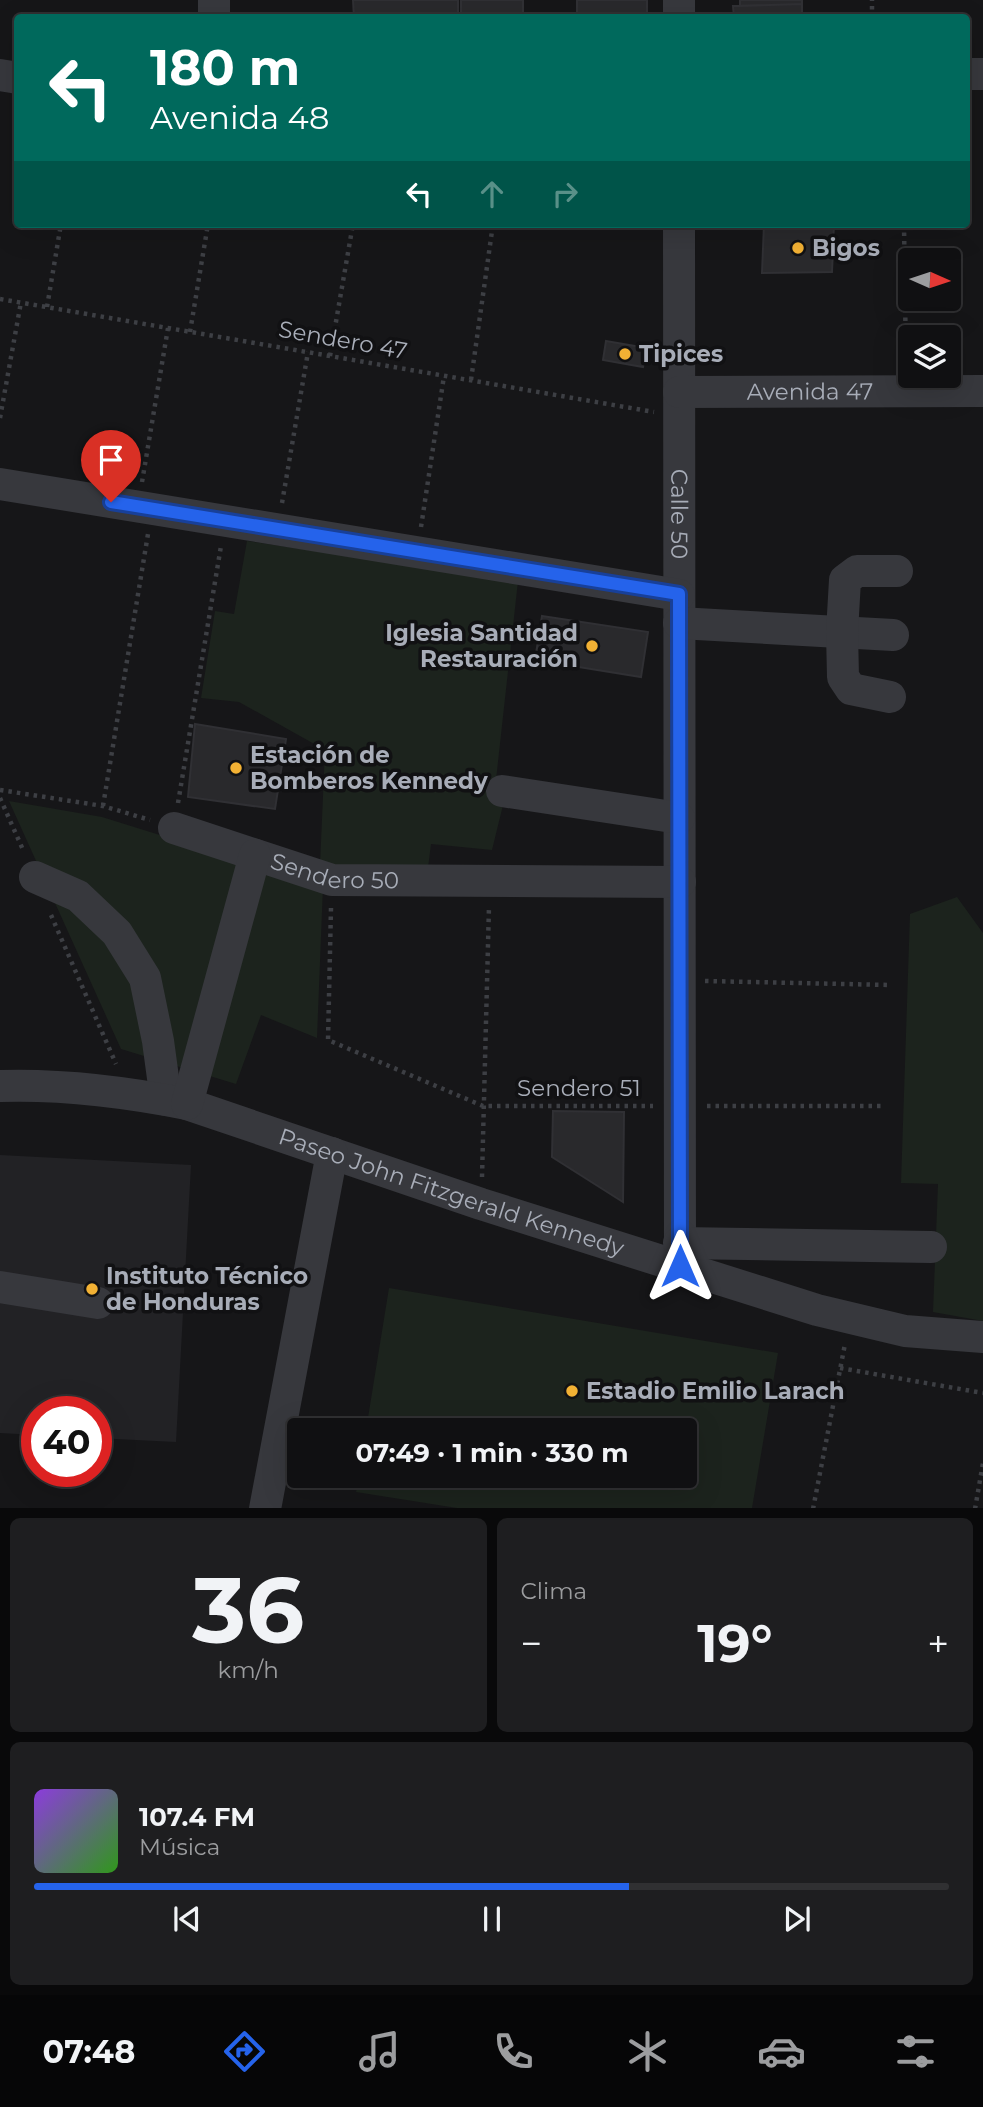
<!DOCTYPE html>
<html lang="es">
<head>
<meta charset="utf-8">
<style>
	:root { --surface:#101012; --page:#1e1e20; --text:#f1f3f6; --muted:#9c9d9f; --line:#303032; --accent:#2563eb }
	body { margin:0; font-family:Montserrat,sans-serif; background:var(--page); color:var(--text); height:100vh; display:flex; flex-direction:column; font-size:26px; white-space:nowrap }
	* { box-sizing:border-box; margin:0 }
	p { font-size:23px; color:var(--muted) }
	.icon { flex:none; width:38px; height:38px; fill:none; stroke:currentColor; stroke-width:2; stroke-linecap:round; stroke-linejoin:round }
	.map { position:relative; height:1508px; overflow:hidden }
	.drawer { display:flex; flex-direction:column; gap:10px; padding:10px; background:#09090a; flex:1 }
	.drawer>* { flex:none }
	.hud { position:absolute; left:14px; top:14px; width:956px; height:214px; border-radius:7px; box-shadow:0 7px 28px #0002,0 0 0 2px var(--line); background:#00695c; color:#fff; overflow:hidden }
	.needle { width:46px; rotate:93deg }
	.controls { position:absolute; left:898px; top:248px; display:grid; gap:14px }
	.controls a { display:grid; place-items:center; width:63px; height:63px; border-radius:7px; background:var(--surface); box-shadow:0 7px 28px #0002,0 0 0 2px var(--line); font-size:35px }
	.speed { position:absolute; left:21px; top:1396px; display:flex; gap:14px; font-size:35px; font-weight:700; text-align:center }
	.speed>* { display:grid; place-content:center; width:91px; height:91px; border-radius:50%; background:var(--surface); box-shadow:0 7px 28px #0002,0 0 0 2px var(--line); line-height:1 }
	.speed .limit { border:10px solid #d22; background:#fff; color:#111 }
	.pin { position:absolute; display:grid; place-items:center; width:60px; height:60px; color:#fff; margin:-72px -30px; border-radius:50% 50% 50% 0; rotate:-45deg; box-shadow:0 0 7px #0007 }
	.pin .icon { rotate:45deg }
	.me { position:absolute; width:77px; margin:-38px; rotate:0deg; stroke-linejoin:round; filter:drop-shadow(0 0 5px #0008) }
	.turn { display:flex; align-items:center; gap:24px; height:147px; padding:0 21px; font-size:32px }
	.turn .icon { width:91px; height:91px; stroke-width:2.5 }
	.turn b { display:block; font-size:49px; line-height:60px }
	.lanes { display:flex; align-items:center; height:66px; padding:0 21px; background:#0003; justify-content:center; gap:35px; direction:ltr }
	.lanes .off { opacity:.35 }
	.big { font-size:52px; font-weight:700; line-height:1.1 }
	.drawer .card { flex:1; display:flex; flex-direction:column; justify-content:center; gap:10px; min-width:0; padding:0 24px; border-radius:10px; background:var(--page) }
	.drawer .dial { align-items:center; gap:0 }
	.dial b { font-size:91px; line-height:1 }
	.song { display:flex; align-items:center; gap:21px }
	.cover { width:84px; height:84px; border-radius:10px; background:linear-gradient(135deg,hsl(270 70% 55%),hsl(110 70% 35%)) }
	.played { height:7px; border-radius:4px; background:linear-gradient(90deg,var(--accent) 65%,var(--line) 65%) }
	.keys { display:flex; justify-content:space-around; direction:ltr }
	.heat { display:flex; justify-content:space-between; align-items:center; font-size:38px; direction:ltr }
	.drawer .tiles { flex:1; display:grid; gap:10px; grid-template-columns:1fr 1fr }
	.card:last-child { grid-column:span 2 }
	.trip { position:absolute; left:287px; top:1418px; width:410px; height:70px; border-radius:7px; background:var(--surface); box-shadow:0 7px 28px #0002,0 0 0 2px var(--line); font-weight:700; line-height:70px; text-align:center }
	.dock { display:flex; height:112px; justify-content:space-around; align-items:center; background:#060607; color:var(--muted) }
	.dock .icon { width:49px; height:49px }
	.dock .on { color:var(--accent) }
	.dock b { font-size:32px; color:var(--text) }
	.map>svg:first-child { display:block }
	.built { fill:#222225 }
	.green { fill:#1c231d }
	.building { fill:#29292c; stroke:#303034; stroke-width:2 }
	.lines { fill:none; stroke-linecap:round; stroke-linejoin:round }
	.path { stroke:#3d3f44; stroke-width:4.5; stroke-dasharray:3.5 5; stroke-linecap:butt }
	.minor { stroke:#37383d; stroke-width:32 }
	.route-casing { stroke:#184099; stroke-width:18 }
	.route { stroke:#2563eb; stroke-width:12 }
	.poi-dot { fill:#f2b134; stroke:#111113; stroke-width:2.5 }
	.labels { text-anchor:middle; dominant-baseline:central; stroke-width:7; stroke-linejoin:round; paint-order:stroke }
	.poi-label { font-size:23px; font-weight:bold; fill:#a8adb8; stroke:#111113; text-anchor:start }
	.street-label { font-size:23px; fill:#a8adb8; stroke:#111113 }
</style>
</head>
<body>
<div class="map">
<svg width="983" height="1509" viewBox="0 0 983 1509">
	<rect width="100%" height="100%" fill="#161618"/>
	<path class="built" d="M0,1155L191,1165L176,1442L96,1438V1412H37V1435L0,1433Z"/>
	<path class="green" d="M247,541L518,581L494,798L504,801L492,850L431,844L427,876L320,865L325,750L239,702L201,698L215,611L234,614Z
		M9,801L102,817L323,886L317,1038L261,1015L236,1084L121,1049Z
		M957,897L983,933V1321L933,1312L938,1184L901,1183L910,914Z
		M389,1288L778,1353L752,1508H457L356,1492L359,1475H684V1430H366Z"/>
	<path class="building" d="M353,0H458V18H354Z
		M461,0H523V18H461Z
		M577,0H647V18H577Z
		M740,0H802V4L740,6Z
		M802,4V18H734L733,6Z
		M764,224H834L832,272L762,273Z
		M606,341L647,348L643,367L603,360Z
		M542,616L648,632L641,677L535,660Z
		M195,724L286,739L275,809L188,797Z
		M553,1111L624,1112L623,1202L552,1157Z"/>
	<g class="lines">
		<path class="path" d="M872,18V0
			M904,224L906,366
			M0,299L654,412
			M47,307L61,224
			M190,332L208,224
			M330,356L353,224
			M471,380L493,224
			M0,418L21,302
			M142,482L168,328
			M282,503L308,352
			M421,527L444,376
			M0,790L103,806L150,820
			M0,798L24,852
			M178,803L221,546
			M103,806L148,534
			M331,908L328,1040L483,1106H653
			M51,915L116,1064
			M705,981L890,985
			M707,1106H885
			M482,1177L489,906
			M840,1368L983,1393
			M813,1509L845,1344
			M975,1509L983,1463"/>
		<g class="minor">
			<path d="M679,0V18"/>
			<path d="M214,18V0"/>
			<path d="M966,74H983"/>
			<path d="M0,75L18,78"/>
			<path id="s1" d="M679,224L680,1266"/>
			<path id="s2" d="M679,392L983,391"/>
			<path d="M0,484L679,595"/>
			<path d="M679,623L893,635"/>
			<path d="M890,697L851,689L843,677L842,632L845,580L857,571H897"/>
			<path d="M502,791L679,818"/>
			<path id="s3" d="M174,828L332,880L680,882"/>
			<path d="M35,877L78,896L117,933L145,978L158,1041L166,1100"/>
			<path id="s4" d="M0,1086C63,1084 126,1092 187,1104L481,1204L817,1310L905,1331L983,1337"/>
			<path d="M187,1104L255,855"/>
			<path d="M679,1243L931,1247"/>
			<path d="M0,1287L98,1303"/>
			<path d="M265,1509L332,1153"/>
		</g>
	</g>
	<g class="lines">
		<defs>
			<path id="route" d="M111,502L679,594L680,1266"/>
		</defs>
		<use href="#route" class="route-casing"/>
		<use href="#route" class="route"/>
	</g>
	<g class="poi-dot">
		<circle cx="798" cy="248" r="7"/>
		<circle cx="625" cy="354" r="7"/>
		<circle cx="592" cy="646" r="7"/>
		<circle cx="236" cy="768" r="7"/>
		<circle cx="92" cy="1289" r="7"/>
		<circle cx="572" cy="1391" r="7"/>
	</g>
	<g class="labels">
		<g class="poi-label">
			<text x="812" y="248">Bigos</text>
			<text x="639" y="354">Tipices</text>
			<text x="578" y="633" text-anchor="end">Iglesia Santidad<tspan x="578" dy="26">Restauración</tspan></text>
			<text x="250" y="755">Estación de<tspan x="250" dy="26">Bomberos Kennedy</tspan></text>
			<text x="106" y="1276">Instituto Técnico<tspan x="106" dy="26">de Honduras</tspan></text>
			<text x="586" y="1391">Estadio Emilio Larach</text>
		</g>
		<g class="street-label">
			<text transform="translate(343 340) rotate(10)">Sendero 47</text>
			<text stroke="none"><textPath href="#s2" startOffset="131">Avenida 47</textPath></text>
			<text stroke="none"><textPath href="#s1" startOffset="290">Calle 50</textPath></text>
			<text stroke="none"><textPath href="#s3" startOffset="168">Sendero 50</textPath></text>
			<text x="579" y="1088">Sendero 51</text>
			<text stroke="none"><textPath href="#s4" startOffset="467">Paseo John Fitzgerald Kennedy</textPath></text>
		</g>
	</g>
</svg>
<div class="controls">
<a><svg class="needle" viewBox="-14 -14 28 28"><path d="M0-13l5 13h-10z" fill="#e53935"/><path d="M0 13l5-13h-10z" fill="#9c9d9f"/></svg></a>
<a><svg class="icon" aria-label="layers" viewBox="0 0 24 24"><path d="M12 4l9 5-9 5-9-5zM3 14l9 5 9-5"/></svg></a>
</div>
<div class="speed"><div class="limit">40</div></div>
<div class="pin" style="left:111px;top:502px;background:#d93025"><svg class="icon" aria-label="arrive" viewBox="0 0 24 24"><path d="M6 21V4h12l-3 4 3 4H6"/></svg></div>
<svg class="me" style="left:680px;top:1266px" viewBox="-20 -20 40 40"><path d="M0-17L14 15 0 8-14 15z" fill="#2563eb" stroke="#fff" stroke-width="4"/></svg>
<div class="trip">07:49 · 1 min · 330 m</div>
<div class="hud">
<div class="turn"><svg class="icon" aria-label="left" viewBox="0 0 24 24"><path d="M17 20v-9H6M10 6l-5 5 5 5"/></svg><div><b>180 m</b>Avenida 48</div></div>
<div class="lanes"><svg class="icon" aria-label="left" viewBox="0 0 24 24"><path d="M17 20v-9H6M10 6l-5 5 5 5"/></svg><svg class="icon off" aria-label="ahead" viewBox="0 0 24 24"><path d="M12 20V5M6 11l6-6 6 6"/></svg><svg class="icon off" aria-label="right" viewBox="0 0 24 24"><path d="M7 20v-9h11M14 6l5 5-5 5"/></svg></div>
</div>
</div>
<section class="drawer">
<div class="tiles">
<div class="card dial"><b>36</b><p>km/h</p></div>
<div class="card"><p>Clima</p>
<div class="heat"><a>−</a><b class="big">19°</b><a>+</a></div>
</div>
<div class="card">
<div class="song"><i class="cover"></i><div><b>107.4 FM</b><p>Música</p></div></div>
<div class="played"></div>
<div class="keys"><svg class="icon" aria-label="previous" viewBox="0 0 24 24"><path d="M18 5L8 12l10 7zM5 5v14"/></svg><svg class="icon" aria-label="pause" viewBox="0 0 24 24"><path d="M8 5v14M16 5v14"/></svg><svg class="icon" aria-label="next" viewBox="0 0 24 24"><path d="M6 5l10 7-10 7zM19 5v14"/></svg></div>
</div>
</div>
</section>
<nav class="dock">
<b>07:48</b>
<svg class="icon on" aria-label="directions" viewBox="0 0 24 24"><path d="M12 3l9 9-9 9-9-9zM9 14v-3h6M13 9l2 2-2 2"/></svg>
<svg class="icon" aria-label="music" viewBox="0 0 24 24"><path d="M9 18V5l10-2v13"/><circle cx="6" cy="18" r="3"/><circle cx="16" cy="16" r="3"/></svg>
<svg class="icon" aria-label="phone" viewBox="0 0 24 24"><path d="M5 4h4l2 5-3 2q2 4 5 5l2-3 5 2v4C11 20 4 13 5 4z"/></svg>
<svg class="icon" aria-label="climate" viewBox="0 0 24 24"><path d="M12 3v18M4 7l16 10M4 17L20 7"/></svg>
<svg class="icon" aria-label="car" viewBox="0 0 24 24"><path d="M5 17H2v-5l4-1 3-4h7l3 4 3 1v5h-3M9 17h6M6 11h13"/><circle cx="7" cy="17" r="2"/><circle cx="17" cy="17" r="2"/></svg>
<svg class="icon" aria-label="filters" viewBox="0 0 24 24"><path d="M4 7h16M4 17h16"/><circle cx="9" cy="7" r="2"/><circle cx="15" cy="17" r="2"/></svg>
</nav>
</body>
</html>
